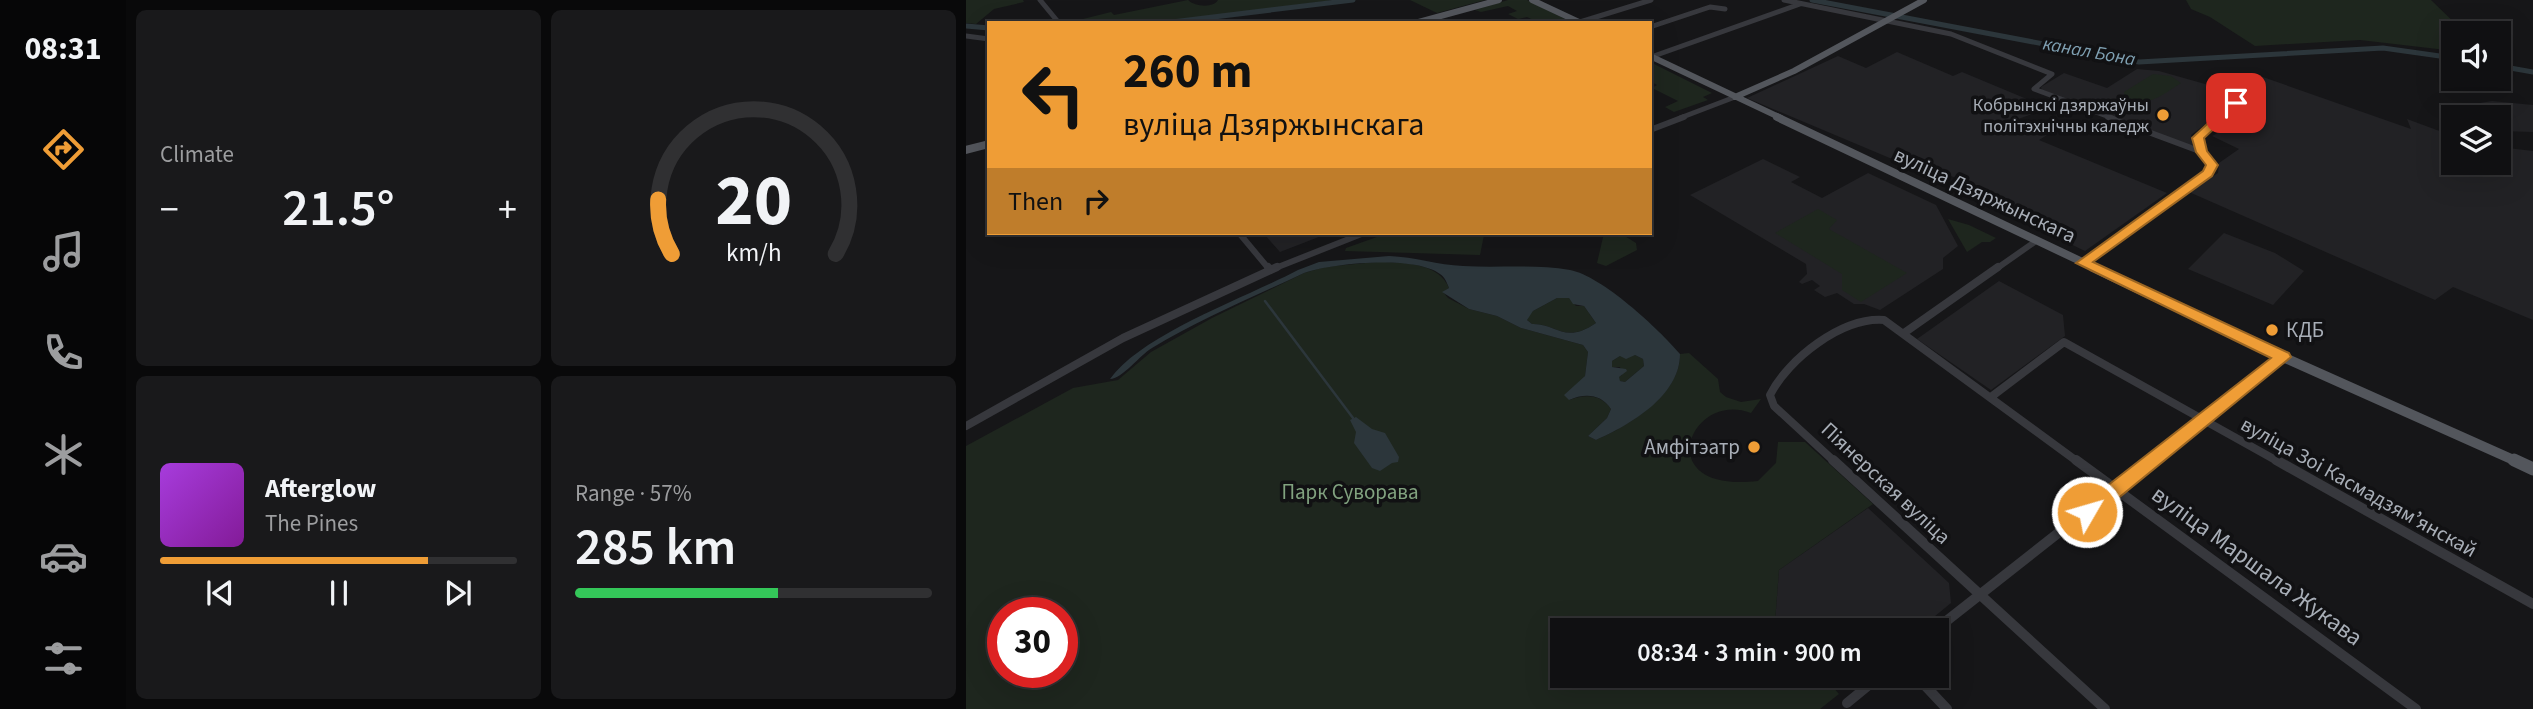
<!DOCTYPE html>
<html lang="en">
<head>
<meta charset="utf-8">
<style>
	:root { --surface:#101012; --page:#19191b; --text:#f1f3f6; --muted:#9c9d9f; --line:#303032; --accent:#ef9d36 }
	body { margin:0; font-family:"Source Sans 3",sans-serif; background:var(--page); color:var(--text); height:100vh; display:flex; flex-direction:column; font-size:26px; white-space:nowrap }
	* { box-sizing:border-box; margin:0 }
	p { font-size:23px; color:var(--muted) }
	.icon { flex:none; width:38px; height:38px; fill:none; stroke:currentColor; stroke-width:2; stroke-linecap:round; stroke-linejoin:round }
	.map { position:relative; flex:1; overflow:hidden }
	.drawer { display:flex; flex-direction:column; gap:10px; padding:10px; background:#09090a; width:840px }
	.drawer>* { flex:none }
	.top-card { position:absolute; left:21px; top:21px; width:665px; height:214px; border-radius:0px; box-shadow:0 7px 28px #0002,0 0 0 2px var(--line); background:#ef9d36; color:#111; overflow:hidden }
	.fabs { position:absolute; left:1475px; top:21px; display:grid; gap:14px }
	.fabs a { display:grid; place-items:center; width:70px; height:70px; border-radius:0px; background:var(--surface); box-shadow:0 7px 28px #0002,0 0 0 2px var(--line); font-size:35px }
	.speed { position:absolute; left:21px; top:597px; display:flex; gap:14px; font-size:35px; font-weight:700; text-align:center }
	.speed>* { display:grid; place-content:center; width:91px; height:91px; border-radius:50%; background:var(--surface); box-shadow:0 7px 28px #0002,0 0 0 2px var(--line); line-height:1 }
	.speed .limit { border:10px solid #d22; background:#fff; color:#111 }
	.pin { position:absolute; display:grid; place-items:center; width:60px; height:60px; color:#fff; margin:-30px; border-radius:14px; box-shadow:0 4px 10px #0006 }
	.me { position:absolute; width:77px; margin:-38px; rotate:52deg; stroke-linejoin:round; filter:drop-shadow(0 0 5px #0008) }
	.turn { display:flex; align-items:center; gap:24px; height:147px; padding:0 21px; font-size:32px }
	.turn .icon { width:91px; height:91px; stroke-width:2.5 }
	.turn b { display:block; font-size:49px; line-height:60px }
	.then { display:flex; align-items:center; height:66px; padding:0 21px; background:#0003; gap:14px; font-size:26px }
	.big { font-size:52px; font-weight:600; line-height:1.1 }
	.drawer .widget { flex:1; display:flex; flex-direction:column; justify-content:center; gap:10px; min-width:0; padding:0 24px; border-radius:10px; background:var(--page) }
	.drawer .dial { align-items:center; gap:0 }
	.dial svg { height:182px; overflow:visible; fill:none; stroke:var(--line); stroke-width:7; stroke-linecap:round; text-anchor:middle }
	.dial text { fill:var(--text); stroke:none }
	.song { display:flex; align-items:center; gap:21px }
	.cover { width:84px; height:84px; border-radius:10px; background:linear-gradient(135deg,hsl(280 70% 55%),hsl(290 70% 35%)) }
	.played { height:7px; border-radius:4px; background:linear-gradient(90deg,var(--accent) 75%,var(--line) 75%) }
	.keys { display:flex; justify-content:space-around; direction:ltr }
	.heat { display:flex; justify-content:space-between; align-items:center; font-size:38px; direction:ltr }
	.charge { height:10px; border-radius:5px; background:linear-gradient(90deg,#34c759 57%,var(--line) 0) }
	.drawer .tiles { flex:1; display:grid; gap:10px; grid-template-columns:repeat(2,1fr) }
	.trip { position:absolute; left:584px; top:618px; width:399px; height:70px; border-radius:0px; background:var(--surface); box-shadow:0 7px 28px #0002,0 0 0 2px var(--line); font-weight:600; line-height:70px; text-align:center }
	main { display:flex; flex:1; min-height:0 }
	.menu { display:flex; flex-direction:column; width:126px; justify-content:space-around; align-items:center; background:#060607; color:var(--muted) }
	.menu .icon { width:49px; height:49px }
	.menu .on { color:var(--accent) }
	.menu b { font-size:32px; color:var(--text) }
	.map>svg:first-child { display:block }
	.built { fill:#222225 }
	.green { fill:#1e261e; fill-rule:evenodd }
	.water { fill:#2c363b; fill-rule:evenodd }
	.lines { fill:none; stroke-linecap:round; stroke-linejoin:round }
	.stream { stroke:#2c363b; stroke-width:2.5 }
	.canal { stroke:#2c363b; stroke-width:5 }
	.minor-far3 { stroke:#37383d; stroke-width:5 }
	.minor-far2 { stroke:#37383d; stroke-width:6 }
	.minor-far1 { stroke:#37383d; stroke-width:8 }
	.minor { stroke:#37383d; stroke-width:10 }
	.major-far3 { stroke:#53565c; stroke-width:6 }
	.major-far2 { stroke:#53565c; stroke-width:8 }
	.major-far1 { stroke:#53565c; stroke-width:10 }
	.major { stroke:#53565c; stroke-width:13 }
	.route { fill:#ef9d36; stroke:#9b6623; stroke-width:2 }
	.poi-dot { fill:#ef9d36; stroke:#111113; stroke-width:2.5 }
	.labels { text-anchor:middle; dominant-baseline:central; stroke-width:7; stroke-linejoin:round; paint-order:stroke }
	.far-poi-label { font-size:18px; fill:#a8aeb7; stroke:#111113; text-anchor:end }
	.far-water-label { font-size:19px; font-style:italic; fill:#7fa0b2; stroke:#111113 }
	.street-label { font-size:21px; fill:#a8aeb7; stroke:#111113 }
	.poi-label { font-size:21px; fill:#a8aeb7; stroke:#111113; text-anchor:start }
	.park-label { font-size:21px; fill:#81a27f; stroke:#111113 }
	.near-street-label { font-size:24px; fill:#a8aeb7; stroke:#111113 }
</style>
</head>
<body>
<main>
<nav class="menu">
<b>08:31</b>
<svg class="icon on" aria-label="directions" viewBox="0 0 24 24"><path d="M12 3l9 9-9 9-9-9zM9 14v-3h6M13 9l2 2-2 2"/></svg>
<svg class="icon" aria-label="music" viewBox="0 0 24 24"><path d="M9 18V5l10-2v13"/><circle cx="6" cy="18" r="3"/><circle cx="16" cy="16" r="3"/></svg>
<svg class="icon" aria-label="phone" viewBox="0 0 24 24"><path d="M5 4h4l2 5-3 2q2 4 5 5l2-3 5 2v4C11 20 4 13 5 4z"/></svg>
<svg class="icon" aria-label="climate" viewBox="0 0 24 24"><path d="M12 3v18M4 7l16 10M4 17L20 7"/></svg>
<svg class="icon" aria-label="car" viewBox="0 0 24 24"><path d="M5 17H2v-5l4-1 3-4h7l3 4 3 1v5h-3M9 17h6M6 11h13"/><circle cx="7" cy="17" r="2"/><circle cx="17" cy="17" r="2"/></svg>
<svg class="icon" aria-label="filters" viewBox="0 0 24 24"><path d="M4 7h16M4 17h16"/><circle cx="9" cy="7" r="2"/><circle cx="15" cy="17" r="2"/></svg>
</nav>
<section class="drawer">
<div class="tiles">
<div class="widget"><p>Climate</p>
<div class="heat"><a>−</a><b class="big">21.5°</b><a>+</a></div>
</div>
<div class="widget dial"><svg viewBox="0 0 100 80">
<path d="M14 69A42 42 0 1 1 86 69"/>
<path d="M14 69A42 42 0 0 1 8 45" stroke="#ef9d36"/>
<text x="50" y="56" font-size="32" font-weight="700">20</text>
<text x="50" y="72" font-size="11">km/h</text>
</svg></div>
<div class="widget">
<div class="song"><i class="cover"></i><div><b>Afterglow</b><p>The Pines</p></div></div>
<div class="played"></div>
<div class="keys"><svg class="icon" aria-label="previous" viewBox="0 0 24 24"><path d="M18 5L8 12l10 7zM5 5v14"/></svg><svg class="icon" aria-label="pause" viewBox="0 0 24 24"><path d="M8 5v14M16 5v14"/></svg><svg class="icon" aria-label="next" viewBox="0 0 24 24"><path d="M6 5l10 7-10 7zM19 5v14"/></svg></div>
</div>
<div class="widget"><p>Range · 57%</p><b class="big">285 km</b><div class="charge"></div></div>
</div>
</section>
<div class="map">
<svg width="1567" height="709" viewBox="0 0 1567 709">
	<rect width="100%" height="100%" fill="#161618"/>
	<path class="built" d="M931,52L987,76L996,72L1075,105L1069,113L1044,122L1081,135L1073,140L1201,193L1119,251L1001,194L1011,187L985,176L976,180L781,98L872,56L900,68Z
		M1171,69L1193,71L1278,95L1225,135L1229,143L1225,146L1076,91L1075,87L1098,73L1141,88Z
		M1291,75L1445,129L1441,119L1487,136L1488,163H1533V147L1567,151V320L1487,287L1469,300L1223,192L1252,173L1253,163L1273,149L1246,136L1282,117L1283,90L1288,87L1283,79Z
		M1526,101L1567,105V132L1533,131V117H1512L1502,105Z
		M797,159L834,177L825,182L856,198L902,173L970,205L992,246L977,258V269L914,310L898,304H888L871,293L859,297L848,290L854,286L846,280L836,284L833,282L841,274L840,264L724,195Z
		M288,233H363L314,252L299,235L291,237Z
		M1258,233L1309,253L1338,271L1307,305L1222,269Z
		M1033,281L1097,315L1099,336L1025,390L951,339Z
		M902,508L983,583L985,603L952,630H816L809,622L813,570Z"/>
	<path class="green" d="M0,0H57L58,2L28,9L10,24L0,23Z
		M222,0C229,7 248,8 252,0H369L185,23H121L117,19L145,12L148,15Z
		M444,0H519L471,13Z
		M542,0H561L607,23H574L561,17L552,19L542,14L551,11L542,6L515,12L509,10Z
		M1220,0H1465L1498,32L1482,29L1480,50L1394,40L1289,46L1244,17L1225,9Z
		M684,62L746,93L737,97L742,100L708,112L699,107L712,101L686,88L691,85L684,81Z
		M1187,74L1205,76L1215,83C1196,95 1179,111 1158,94V92Z
		M852,209L871,220L863,229L941,273L895,302L876,290V274L809,233Z
		M982,219L1003,225L1030,238L1024,242H1016L1001,252Z
		M422,233H516L518,235L514,255L379,251L380,248Z
		M638,233H654L670,243L671,250L640,266L631,263Z
		M410,262C434,262 473,262 483,288L477,292L482,298L503,309L531,316L555,328L617,345L622,352L619,376L603,400C619,394 635,394 645,409L641,418L622,436L630,440C664,425 714,395 714,354L723,353L752,379L754,392L760,397L775,402L795,399L785,413C724,389 682,494 792,481L810,463L812,442H839L907,504L813,570L809,622L816,630H597V676H857L873,694L854,709H0V446L107,388L152,380L185,352L246,318L338,273L359,267ZM37,612H96V672H37Z
		M591,298H603L610,306H618L630,323C598,345 591,323 566,324L560,319L567,311Z
		M669,355L677,359L678,366L659,382L654,381L652,377L656,375L654,367H645L646,361L654,356Z"/>
	<path class="water" d="M423,256C449,257 472,265 497,266C533,268 569,264 604,270C636,276 693,329 714,354C714,396 664,425 630,440L622,436L641,418L645,409C635,394 619,393 603,400L598,395L619,376L622,352L617,345L555,328L531,316L503,309L476,292L483,288C481,283 479,277 474,274C449,255 366,263 338,273C287,297 234,319 186,348C174,355 156,379 144,379C176,334 281,297 332,270L353,262ZM591,298H603L607,304L618,306L630,323C598,345 591,323 566,324L561,320L567,311ZM669,355L677,359L678,366L659,382L654,381L653,377L661,371L660,369L646,367V361L654,356L660,359Z
		M390,417L406,429L419,433L433,457L432,462L426,463L414,471L406,468L388,443L390,432L384,420Z"/>
	<g class="lines">
		<path class="stream" d="M299,301L387,418"/>
		<path class="canal" d="M846,0L1173,62L1417,48L1488,58
			M198,23L387,0
			M0,26L23,28
			M1533,66L1567,72"/>
		<path class="minor-far3" d="M74,0L93,23
			M818,0L985,34L1086,74L1068,89L1146,118
			M614,22L685,0
			M684,27L744,7L759,9
			M0,36L23,39
			M685,57L834,4
			M714,118L769,97
			M1254,118L1271,103"/>
		<path class="minor-far2" d="M1142,117L1236,152
			M684,130L718,117
			M273,233L303,269
			M1117,263L1242,173L1246,165L1236,152L1232,138L1256,117
			M307,269L398,233
			M1030,269L1070,241"/>
		<path class="minor-far1" d="M302,267L304,270
			M938,333L1032,267
			M1025,397L1098,342L1313,462
			M0,426L157,338L311,267
			M869,462L808,406L804,395C822,359 876,317 918,320L1112,462
			M1183,462L1317,357"/>
		<path class="minor" d="M867,460L1139,709
			M1110,460L1450,709
			M1310,460L1567,604
			M969,630L1185,460
			M950,676L981,709
			M881,703L914,676"/>
		<path class="major-far3" d="M566,0L615,23
			M449,23L533,0
			M684,56L815,118
			M769,97L828,71L958,0"/>
		<path class="major-far2" d="M811,117L1131,269
			M0,150L23,144"/>
		<path class="major-far1" d="M1127,267L1299,349L1552,462"/>
		<path class="major" d="M1548,460L1567,469"/>
	</g>
	<path class="route" d="M1267,100L1276,103L1238,138L1241,151L1252,165L1246,176L1127,262L1323,353L1325,357L1128,518L1121,520L1114,518L1112,512L1114,507L1305,358L1110,263L1237,171L1240,165L1230,152L1226,138Z"/>
	<g class="poi-dot">
		<circle cx="1197" cy="115" r="7"/>
		<circle cx="1306" cy="330" r="7"/>
		<circle cx="788" cy="447" r="7"/>
	</g>
	<g class="labels">
		<g class="far-poi-label">
			<text x="1183" y="105">Кобрынскі дзяржаўны<tspan x="1183" dy="21">політэхнічны каледж</tspan></text>
		</g>
		<g class="far-water-label">
			<text transform="translate(1123 52) rotate(10)">канал Бона</text>
		</g>
		<g class="street-label">
			<text transform="translate(1019 195) rotate(25)">вуліца Дзяржынскага</text>
			<text transform="translate(920 483) rotate(43)">Піянерская вуліца</text>
			<text transform="translate(1393 487) rotate(29)">вуліца Зоі Касмадзямʼянскай</text>
		</g>
		<g class="poi-label">
			<text x="1320" y="330">КДБ</text>
			<text x="774" y="447" text-anchor="end">Амфітэатр</text>
		</g>
		<g class="park-label">
			<text x="384" y="492">Парк Суворава</text>
		</g>
		<g class="near-street-label">
			<text transform="translate(1291 566) rotate(36)">вуліца Маршала Жукава</text>
		</g>
	</g>
</svg>
<div class="fabs">
<a><svg class="icon" aria-label="sound" viewBox="0 0 24 24"><path d="M4 9h4l5-4v14l-5-4H4zM17 9q2 3 0 6"/></svg></a>
<a><svg class="icon" aria-label="layers" viewBox="0 0 24 24"><path d="M12 4l9 5-9 5-9-5zM3 14l9 5 9-5"/></svg></a>
</div>
<div class="speed"><div class="limit">30</div></div>
<div class="pin" style="left:1270px;top:103px;background:#d93025"><svg class="icon" aria-label="arrive" viewBox="0 0 24 24"><path d="M6 21V4h12l-3 4 3 4H6"/></svg></div>
<svg class="me" style="left:1121px;top:512px" viewBox="-20 -20 40 40"><circle r="17" fill="#ef9d36" stroke="#fff" stroke-width="3"/><path d="M0-11L8 9 0 5-8 9z" fill="#fff"/></svg>
<div class="trip">08:34 · 3 min · 900 m</div>
<div class="top-card">
<div class="turn"><svg class="icon" aria-label="left" viewBox="0 0 24 24"><path d="M17 20v-9H6M10 6l-5 5 5 5"/></svg><div><b>260 m</b>вуліца Дзяржынскага</div></div>
<div class="then">Then<svg class="icon" aria-label="right" viewBox="0 0 24 24"><path d="M7 20v-9h11M14 6l5 5-5 5"/></svg></div>
</div>
</div>
</main>
</body>
</html>
